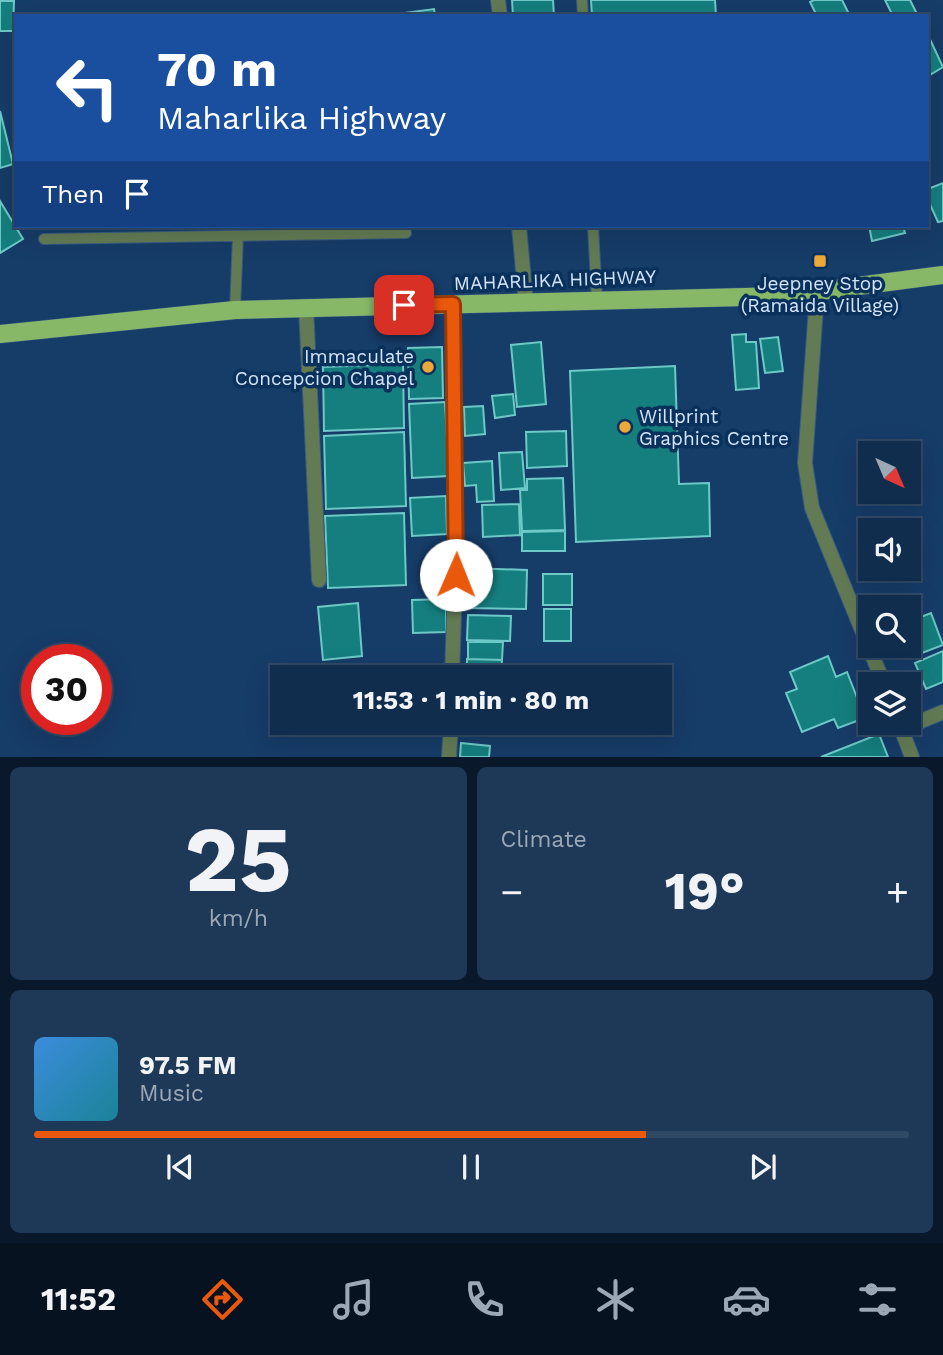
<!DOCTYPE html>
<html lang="en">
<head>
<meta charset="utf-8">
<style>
	:root { --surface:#102d4e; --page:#1e3958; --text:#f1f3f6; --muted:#9ca8b6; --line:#304966; --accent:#ea580c }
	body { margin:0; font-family:"Work Sans",sans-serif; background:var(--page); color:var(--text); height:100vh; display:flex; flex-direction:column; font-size:26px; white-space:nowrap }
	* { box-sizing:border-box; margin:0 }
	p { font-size:23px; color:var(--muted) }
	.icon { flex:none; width:38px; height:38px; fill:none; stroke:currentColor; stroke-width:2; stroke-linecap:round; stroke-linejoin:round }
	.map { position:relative; height:757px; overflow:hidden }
	.details { display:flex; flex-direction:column; gap:10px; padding:10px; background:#09192b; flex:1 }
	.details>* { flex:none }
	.top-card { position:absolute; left:14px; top:14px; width:915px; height:214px; border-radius:0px; box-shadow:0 7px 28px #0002,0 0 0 2px var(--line); background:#1a4fa0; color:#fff; overflow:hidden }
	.needle { width:46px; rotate:136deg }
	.tools { position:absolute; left:858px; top:441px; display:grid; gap:14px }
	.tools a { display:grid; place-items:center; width:63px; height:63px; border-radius:0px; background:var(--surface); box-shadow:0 7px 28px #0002,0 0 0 2px var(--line); font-size:35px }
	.speed { position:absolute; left:21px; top:644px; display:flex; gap:14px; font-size:35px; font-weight:700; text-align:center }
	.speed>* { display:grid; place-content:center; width:91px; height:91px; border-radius:50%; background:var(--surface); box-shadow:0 7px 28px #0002,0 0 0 2px var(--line); line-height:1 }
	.speed .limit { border:10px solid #d22; background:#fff; color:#111 }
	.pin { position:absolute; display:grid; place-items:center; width:60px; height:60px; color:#fff; margin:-30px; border-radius:14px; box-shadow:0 4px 10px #0006 }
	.me { position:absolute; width:77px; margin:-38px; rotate:1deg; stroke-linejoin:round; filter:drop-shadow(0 0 5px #0008) }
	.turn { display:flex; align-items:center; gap:24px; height:147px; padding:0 28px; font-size:32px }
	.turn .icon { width:91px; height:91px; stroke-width:2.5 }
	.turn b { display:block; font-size:49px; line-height:60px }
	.then { display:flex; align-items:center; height:66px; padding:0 28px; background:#0003; gap:14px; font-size:26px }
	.big { font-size:52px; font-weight:700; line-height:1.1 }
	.details .tile { flex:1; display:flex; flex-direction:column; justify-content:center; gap:10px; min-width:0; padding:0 24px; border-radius:10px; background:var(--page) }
	.details .dial { align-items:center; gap:0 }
	.dial b { font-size:91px; line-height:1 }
	.song { display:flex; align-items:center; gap:21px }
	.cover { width:84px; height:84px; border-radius:10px; background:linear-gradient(135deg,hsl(210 70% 55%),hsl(190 70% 35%)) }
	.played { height:7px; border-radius:4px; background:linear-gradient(90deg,var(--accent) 70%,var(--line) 70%) }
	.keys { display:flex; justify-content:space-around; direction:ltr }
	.heat { display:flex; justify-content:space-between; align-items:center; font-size:38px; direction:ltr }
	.details .tiles { flex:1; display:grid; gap:10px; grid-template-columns:1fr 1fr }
	.tile:last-child { grid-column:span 2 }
	.trip { position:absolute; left:270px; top:665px; width:402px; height:70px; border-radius:0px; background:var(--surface); box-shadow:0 7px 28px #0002,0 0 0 2px var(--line); font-weight:700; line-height:70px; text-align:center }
	.dock { display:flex; height:112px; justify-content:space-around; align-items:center; background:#06121f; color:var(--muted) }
	.dock .icon { width:49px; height:49px }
	.dock .selected { color:var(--accent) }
	.dock b { font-size:32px; color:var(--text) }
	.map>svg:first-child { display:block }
	.building { fill:#157e7e; stroke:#6dc9c7; stroke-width:2 }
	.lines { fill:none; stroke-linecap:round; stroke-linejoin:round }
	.service-casing { stroke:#385a82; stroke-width:12 }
	.minor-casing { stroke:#385a82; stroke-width:16 }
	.primary-casing { stroke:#385a82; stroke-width:19 }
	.service { stroke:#627b54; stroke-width:10 }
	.minor { stroke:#627b54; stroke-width:14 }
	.primary { stroke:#87b868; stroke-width:18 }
	.route-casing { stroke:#983908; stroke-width:18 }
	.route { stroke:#ea580c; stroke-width:12 }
	.poi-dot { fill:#eda83b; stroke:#0a315c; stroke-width:2.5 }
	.labels { text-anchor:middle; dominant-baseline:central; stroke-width:7; stroke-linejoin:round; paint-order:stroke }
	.street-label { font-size:19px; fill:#d4e5fb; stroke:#0a315c }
	.poi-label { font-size:19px; fill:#d4e5fb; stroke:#0a315c }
</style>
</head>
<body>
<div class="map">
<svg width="943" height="757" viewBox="0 0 943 757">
	<rect width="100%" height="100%" fill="#163c68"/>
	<path class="building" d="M512,0H553L554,16H513Z
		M591,0H715L716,16H592Z
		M814,0H842L850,16H817L810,2Z
		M885,0H910L918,16H893Z
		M0,1H14L13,31H0Z
		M434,9L435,16H382Z
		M928,35L943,67L928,76Z
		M0,111L13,164L0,168Z
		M943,183V221L938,222L928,200V189Z
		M0,201L23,239L0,253Z
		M869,226H903L905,233L872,241Z
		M746,334V342H756L759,388L736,390L732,335Z
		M778,337L783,371L765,373L760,339Z
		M541,342L546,404L517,407L511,345Z
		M442,347L443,398L409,399L408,348Z
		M403,364L404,428L324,431L323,367Z
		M675,366L679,484L709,483L710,536L576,542L570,371Z
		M513,394L515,415L495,418L492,396Z
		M445,402L449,476L412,478L409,404Z
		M483,406L485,434L465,436L464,407Z
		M566,431L567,466L527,468L526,432Z
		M404,432L406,506L326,509L324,436Z
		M522,452L525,488L501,490L499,453Z
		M492,461L494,501L477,502L476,485L465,486L463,463Z
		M563,478L565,530L522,531L520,490H527V479Z
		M446,496L447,534L412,536L410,498Z
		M519,504L520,535L483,537L482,505Z
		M404,513L406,585L328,588L325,516Z
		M565,531V551H522V532Z
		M468,568L527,570L526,609L467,608Z
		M543,574H572V605H543Z
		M446,599V632L413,633L412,600Z
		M358,603L362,656L323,660L318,607Z
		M544,609H571V641H544Z
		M931,613L943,645L914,656L908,642V622Z
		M468,615L511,616L510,641L467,640Z
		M468,642H503L502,660L468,659Z
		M943,651V682L926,689L915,663Z
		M828,656L836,677L847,672L865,718L838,728L834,719L802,732L786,693L797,689L790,672Z
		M467,659L502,660L501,675H473V672L467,671Z
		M879,734L888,757H821Z
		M461,743L490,746L489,757H460Z"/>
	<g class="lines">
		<defs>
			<path id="service" d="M582,0L583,16
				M593,226L597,300
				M44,239L406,233
				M235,310L238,236"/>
			<path id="minor" d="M498,0L500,16
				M519,226L526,303
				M817,293L805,463L812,508L884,684
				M306,307L319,580
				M452,677L456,550L453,304
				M899,723L912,757
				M902,729L943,712
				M449,757L451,723"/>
			<path id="primary" d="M0,334L235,310L781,296L943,275"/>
		</defs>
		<use href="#service" class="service-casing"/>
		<use href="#minor" class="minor-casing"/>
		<use href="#primary" class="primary-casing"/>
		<use href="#service" class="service"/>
		<use href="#minor" class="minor"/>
		<use href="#primary" class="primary"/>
	</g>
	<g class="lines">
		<defs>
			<path id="route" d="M404,305L453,304L456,575"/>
		</defs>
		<use href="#route" class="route-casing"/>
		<use href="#route" class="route"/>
	</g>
	<g class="poi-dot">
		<rect x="813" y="254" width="14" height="14" rx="3.5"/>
		<circle cx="428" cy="367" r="7"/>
		<circle cx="625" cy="427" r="7"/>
	</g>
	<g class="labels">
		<g class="street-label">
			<text transform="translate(555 280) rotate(-2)">MAHARLIKA HIGHWAY</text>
		</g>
		<g class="poi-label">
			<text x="820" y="283">Jeepney Stop<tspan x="820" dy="22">(Ramaida Village)</tspan></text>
			<text x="414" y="356" text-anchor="end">Immaculate<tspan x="414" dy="22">Concepcion Chapel</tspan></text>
			<text x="639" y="416" text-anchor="start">Willprint<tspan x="639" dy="22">Graphics Centre</tspan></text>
		</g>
	</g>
</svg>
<div class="tools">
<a><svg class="needle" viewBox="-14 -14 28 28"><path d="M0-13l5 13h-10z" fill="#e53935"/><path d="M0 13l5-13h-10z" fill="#9ca8b6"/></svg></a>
<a><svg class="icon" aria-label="sound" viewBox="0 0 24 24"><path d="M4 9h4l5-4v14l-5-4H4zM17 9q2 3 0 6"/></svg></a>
<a><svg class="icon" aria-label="search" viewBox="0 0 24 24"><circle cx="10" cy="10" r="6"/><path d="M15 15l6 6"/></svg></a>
<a><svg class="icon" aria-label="layers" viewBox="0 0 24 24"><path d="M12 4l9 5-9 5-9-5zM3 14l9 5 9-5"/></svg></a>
</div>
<div class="speed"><div class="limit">30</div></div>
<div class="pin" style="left:404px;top:305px;background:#d93025"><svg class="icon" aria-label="arrive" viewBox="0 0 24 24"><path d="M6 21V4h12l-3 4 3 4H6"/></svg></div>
<svg class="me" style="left:456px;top:575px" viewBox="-20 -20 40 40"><circle r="19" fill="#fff"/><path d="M0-13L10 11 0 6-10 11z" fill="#ea580c"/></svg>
<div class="trip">11:53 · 1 min · 80 m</div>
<div class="top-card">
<div class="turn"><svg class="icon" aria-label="left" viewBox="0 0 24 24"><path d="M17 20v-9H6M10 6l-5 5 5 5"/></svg><div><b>70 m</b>Maharlika Highway</div></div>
<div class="then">Then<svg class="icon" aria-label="arrive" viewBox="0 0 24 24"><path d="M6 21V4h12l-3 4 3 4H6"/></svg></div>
</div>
</div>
<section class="details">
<div class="tiles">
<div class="tile dial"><b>25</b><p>km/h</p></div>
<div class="tile"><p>Climate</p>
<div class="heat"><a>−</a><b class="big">19°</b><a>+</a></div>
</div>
<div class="tile">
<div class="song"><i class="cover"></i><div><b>97.5 FM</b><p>Music</p></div></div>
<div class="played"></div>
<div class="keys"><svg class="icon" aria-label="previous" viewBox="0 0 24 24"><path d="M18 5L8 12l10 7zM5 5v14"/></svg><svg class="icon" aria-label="pause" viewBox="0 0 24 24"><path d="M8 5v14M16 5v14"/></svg><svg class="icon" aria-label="next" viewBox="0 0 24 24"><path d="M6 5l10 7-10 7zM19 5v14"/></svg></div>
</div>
</div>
</section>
<nav class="dock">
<b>11:52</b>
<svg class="icon selected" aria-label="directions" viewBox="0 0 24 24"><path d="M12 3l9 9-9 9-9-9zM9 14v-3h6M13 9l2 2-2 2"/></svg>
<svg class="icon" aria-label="music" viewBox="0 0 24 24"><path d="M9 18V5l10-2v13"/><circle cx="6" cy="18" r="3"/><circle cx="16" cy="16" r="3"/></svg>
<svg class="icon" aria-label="phone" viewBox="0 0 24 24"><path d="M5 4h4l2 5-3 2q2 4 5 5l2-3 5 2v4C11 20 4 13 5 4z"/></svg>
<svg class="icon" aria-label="climate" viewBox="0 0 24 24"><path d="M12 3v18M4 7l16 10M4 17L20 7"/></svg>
<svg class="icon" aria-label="car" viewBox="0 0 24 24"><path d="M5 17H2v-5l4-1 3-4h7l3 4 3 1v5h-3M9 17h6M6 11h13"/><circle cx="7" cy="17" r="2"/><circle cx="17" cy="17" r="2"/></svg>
<svg class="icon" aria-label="filters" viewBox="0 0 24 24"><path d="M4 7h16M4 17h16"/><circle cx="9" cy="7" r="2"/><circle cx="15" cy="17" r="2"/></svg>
</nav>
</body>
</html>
